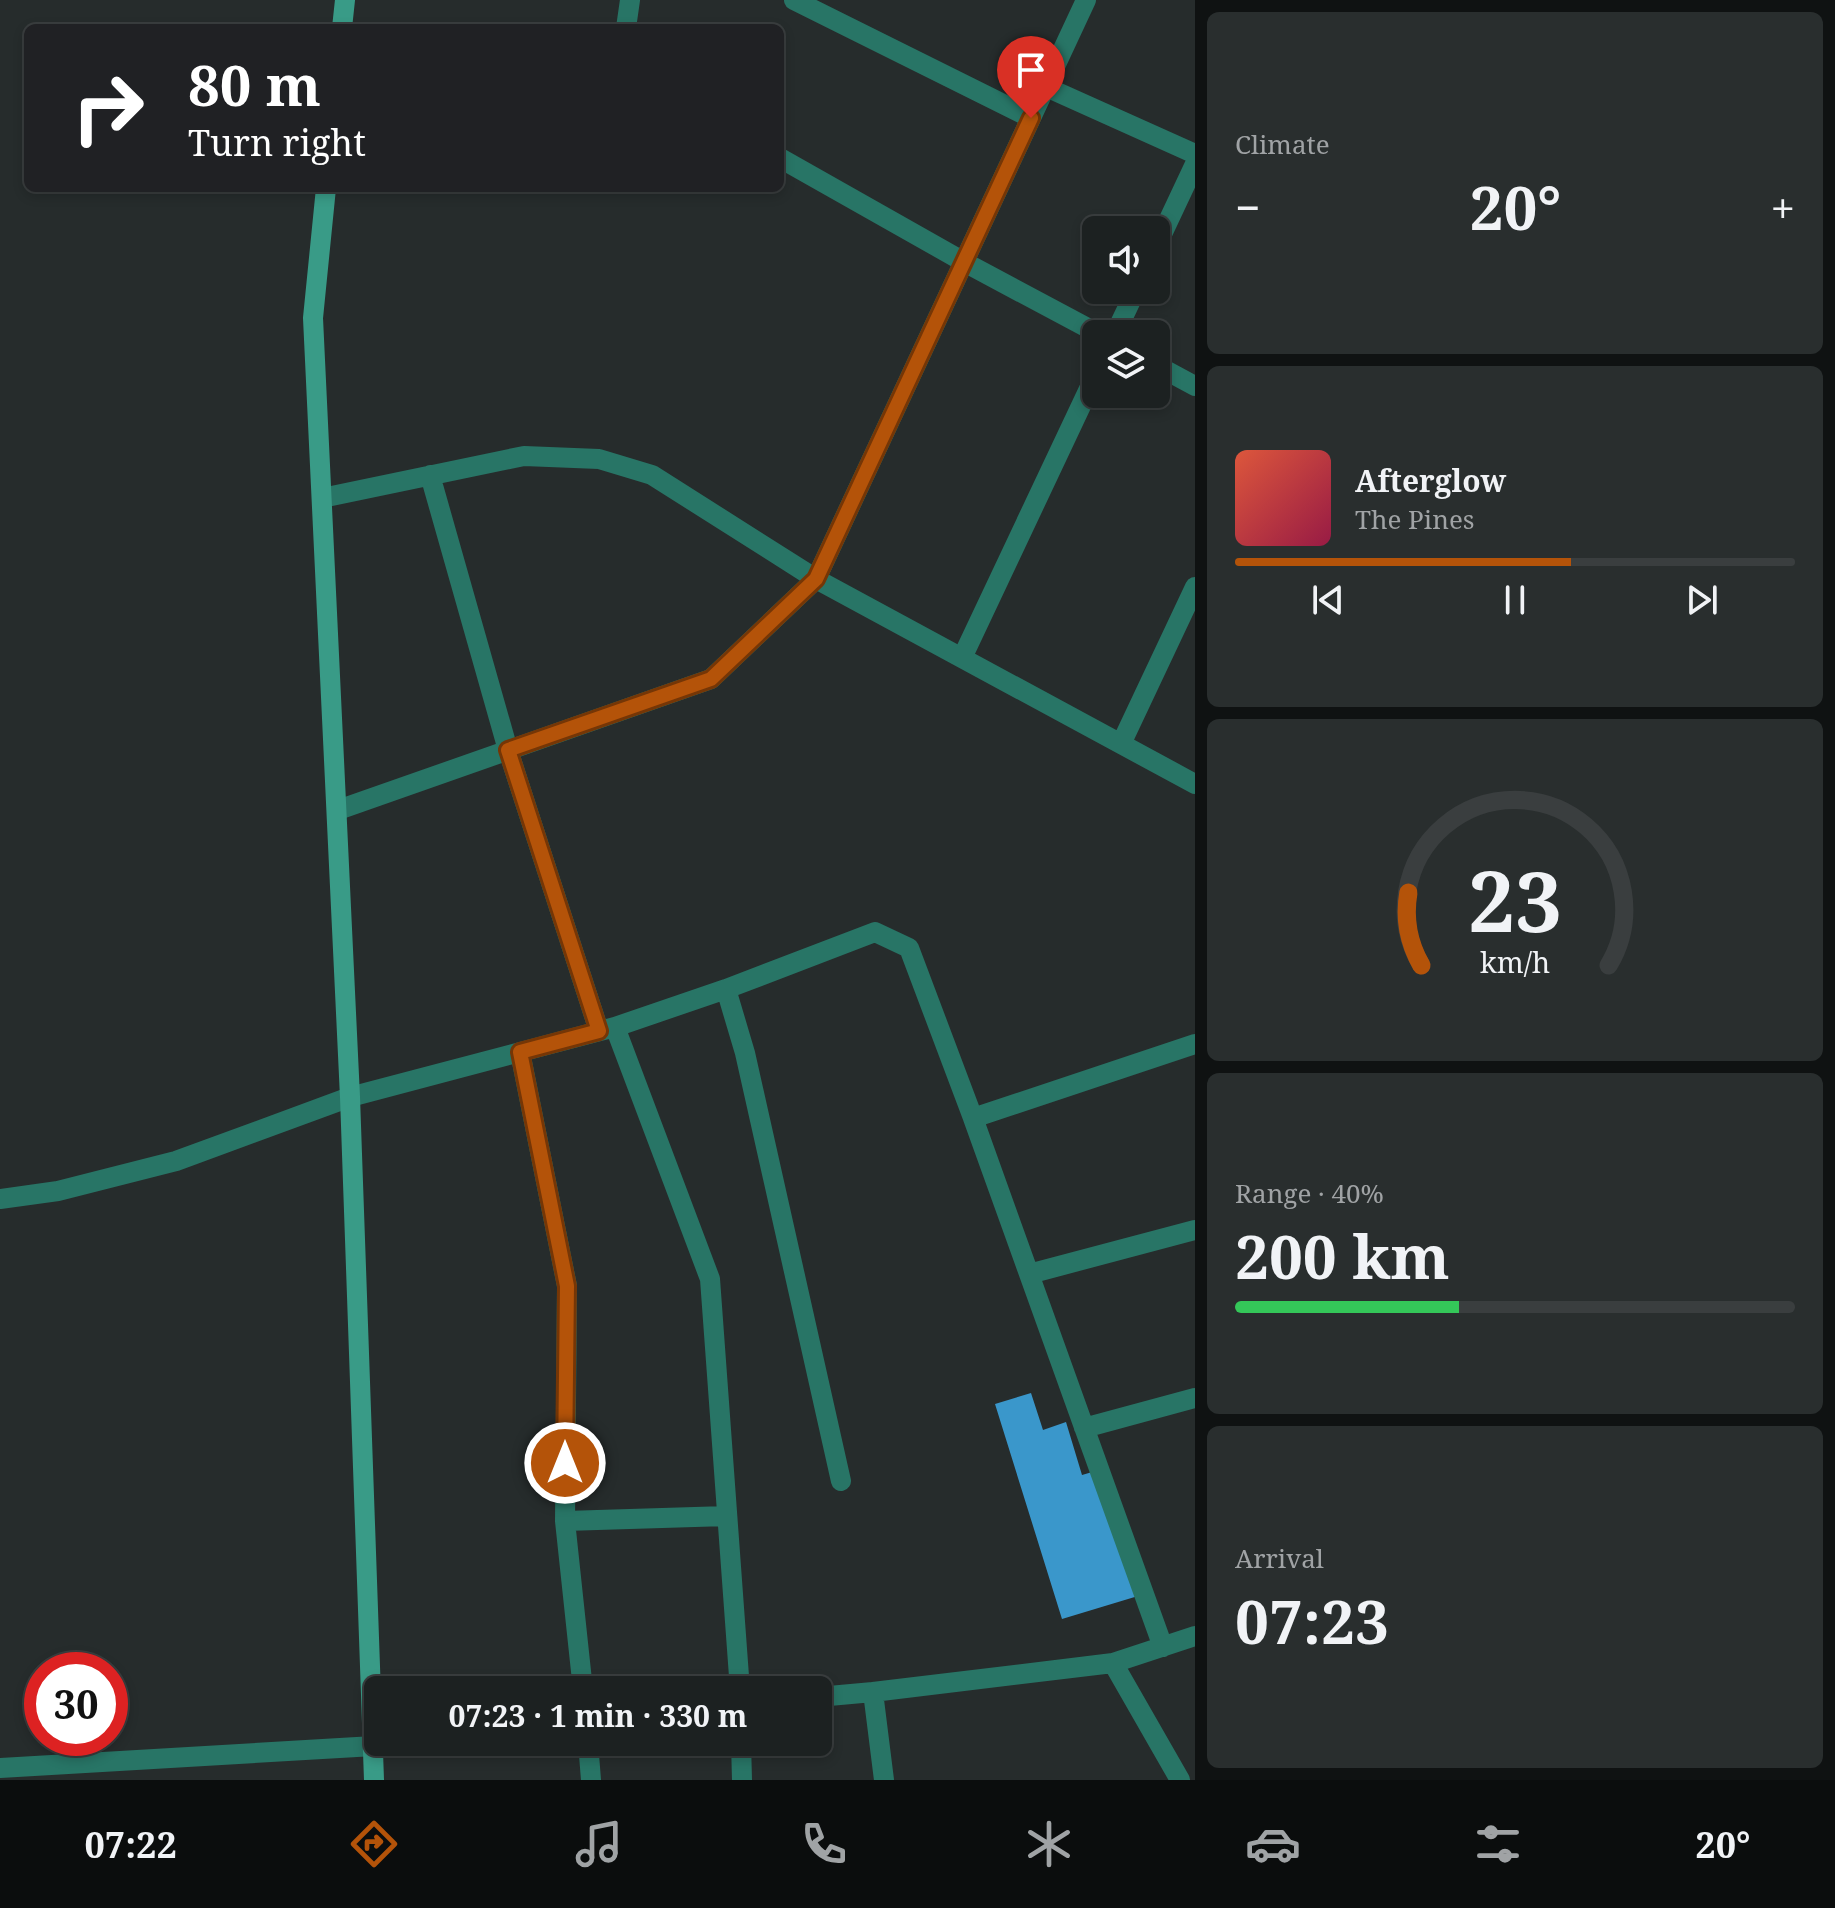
<!DOCTYPE html>
<html lang="en">
<head>
<meta charset="utf-8">
<style>
	:root { --surface:#1c2121; --page:#292e2e; --text:#f1f3f6; --muted:#a0a3a5; --line:#3a3e3f; --accent:#b45309 }
	body { margin:0; font-family:"Noto Serif",serif; background:var(--page); color:var(--text); height:100vh; display:flex; flex-direction:column; font-size:30px; white-space:nowrap }
	* { box-sizing:border-box; margin:0 }
	p { font-size:26px; color:var(--muted) }
	.icon { flex:none; width:44px; height:44px; fill:none; stroke:currentColor; stroke-width:2; stroke-linecap:round; stroke-linejoin:round }
	.map { position:relative; flex:1; overflow:hidden }
	.drawer { display:flex; flex-direction:column; gap:12px; padding:12px; background:#0f1212; width:640px }
	.drawer>* { flex:none }
	.banner { position:absolute; left:24px; top:24px; width:760px; height:168px; border-radius:12px; box-shadow:0 4px 12px #0003,0 0 0 2px var(--line); background:#202124; color:#fff; overflow:hidden }
	.tools { position:absolute; left:1082px; top:216px; display:grid; gap:16px }
	.tools a { display:grid; place-items:center; width:88px; height:88px; border-radius:12px; background:var(--surface); box-shadow:0 4px 12px #0003,0 0 0 2px var(--line); font-size:40px }
	.speed { position:absolute; left:24px; top:1652px; display:flex; gap:16px; font-size:40px; font-weight:700; text-align:center }
	.speed>* { display:grid; place-content:center; width:104px; height:104px; border-radius:50%; background:var(--surface); box-shadow:0 4px 12px #0003,0 0 0 2px var(--line); line-height:1 }
	.speed .limit { border:12px solid #d22; background:#fff; color:#111 }
	.pin { position:absolute; display:grid; place-items:center; width:68px; height:68px; color:#fff; margin:-82px -34px; border-radius:50% 50% 50% 0; rotate:-45deg; box-shadow:0 0 8px #0007 }
	.pin .icon { rotate:45deg }
	.me { position:absolute; width:88px; margin:-44px; rotate:0deg; stroke-linejoin:round; filter:drop-shadow(0 0 6px #0008) }
	.turn { display:flex; align-items:center; gap:28px; height:168px; padding:0 32px; font-size:36px }
	.turn .icon { width:104px; height:104px; stroke-width:2.5 }
	.turn b { display:block; font-size:56px; line-height:68px }
	.big { font-size:60px; font-weight:700; line-height:1.1 }
	.drawer .card { flex:1; display:flex; flex-direction:column; justify-content:center; gap:12px; min-width:0; padding:0 28px; border-radius:12px; background:var(--page) }
	.drawer .dial { align-items:center; gap:0 }
	.dial svg { height:208px; overflow:visible; fill:none; stroke:var(--line); stroke-width:7; stroke-linecap:round; text-anchor:middle }
	.dial text { fill:var(--text); stroke:none }
	.song { display:flex; align-items:center; gap:24px }
	.cover { width:96px; height:96px; border-radius:12px; background:linear-gradient(135deg,hsl(10 70% 55%),hsl(340 70% 35%)) }
	.played { height:8px; border-radius:4px; background:linear-gradient(90deg,var(--accent) 60%,var(--line) 60%) }
	.keys { display:flex; justify-content:space-around; direction:ltr }
	.heat { display:flex; justify-content:space-between; align-items:center; font-size:44px; direction:ltr }
	.charge { height:12px; border-radius:6px; background:linear-gradient(90deg,#34c759 40%,var(--line) 0) }
	.trip { position:absolute; left:364px; top:1676px; width:468px; height:80px; border-radius:12px; background:var(--surface); box-shadow:0 4px 12px #0003,0 0 0 2px var(--line); font-weight:700; line-height:80px; text-align:center }
	.dock { display:flex; height:128px; justify-content:space-around; align-items:center; background:#0b0d0d; color:var(--muted) }
	.dock .icon { width:56px; height:56px }
	.dock .on { color:var(--accent) }
	.dock b { font-size:36px; color:var(--text) }
	main { display:flex; flex:1; min-height:0 }
	.map>svg:first-child { display:block }
	.building { fill:#3a97cb }
	.lines { fill:none; stroke-linecap:round; stroke-linejoin:round }
	.street { stroke:#287566; stroke-width:20 }
	.secondary { stroke:#399b87; stroke-width:20 }
	.route-casing { stroke:#753606; stroke-width:20 }
	.route { stroke:#b45309; stroke-width:14 }
</style>
</head>
<body>
<main>
<div class="map">
<svg width="1195" height="1780" viewBox="0 0 1195 1780">
	<rect width="100%" height="100%" fill="#262c2c"/>
	<path class="building" d="M1031,1393L1043,1430L1066,1422L1082,1475L1099,1470L1138,1596L1062,1619L995,1404Z"/>
	<g class="lines">
		<path class="street" d="M794,0L1031,118
			M1086,0L816,579L1195,784
			M626,28L630,0
			M1046,87L1195,154
			M780,158L964,262L1099,334
			M1156,247L1195,164
			M1115,334L1136,290
			M1156,365L1195,386
			M430,475L508,750L599,1031
			M322,498L524,456L599,459L652,475L816,579L711,679L338,810
			M962,658L1096,374
			M1121,744L1195,587
			M726,989L745,1053L841,1481
			M615,1027L726,989L875,932L909,948L973,1118
			M520,1052L567,1286L565,1521L727,1516
			M0,1199L58,1191L176,1161L350,1097L615,1027L710,1279L740,1690
			M1029,1274L1195,1230
			M1084,1428L1195,1398
			M565,1521L583,1690
			M1163,1647L973,1118L1195,1044
			M1113,1663L1180,1780
			M873,1692L884,1780
			M818,1697L873,1692L1113,1663L1195,1636
			M588,1742L591,1780
			M741,1742L742,1780
			M0,1768L374,1746"/>
		<path class="secondary" d="M342,28L345,0
			M326,188L313,318L350,1097L374,1780"/>
	</g>
	<g class="lines">
		<defs>
			<path id="route" d="M565,1463L567,1286L520,1052L599,1031L508,750L711,679L816,579L1031,118"/>
		</defs>
		<use href="#route" class="route-casing"/>
		<use href="#route" class="route"/>
	</g>
</svg>
<div class="tools">
<a><svg class="icon" aria-label="sound" viewBox="0 0 24 24"><path d="M4 9h4l5-4v14l-5-4H4zM17 9q2 3 0 6"/></svg></a>
<a><svg class="icon" aria-label="layers" viewBox="0 0 24 24"><path d="M12 4l9 5-9 5-9-5zM3 14l9 5 9-5"/></svg></a>
</div>
<div class="speed"><div class="limit">30</div></div>
<div class="pin" style="left:1031px;top:118px;background:#d93025"><svg class="icon" aria-label="arrive" viewBox="0 0 24 24"><path d="M6 21V4h12l-3 4 3 4H6"/></svg></div>
<svg class="me" style="left:565px;top:1463px" viewBox="-20 -20 40 40"><circle r="17" fill="#b45309" stroke="#fff" stroke-width="3"/><path d="M0-11L8 9 0 5-8 9z" fill="#fff"/></svg>
<div class="trip">07:23 · 1 min · 330 m</div>
<div class="banner">
<div class="turn"><svg class="icon" aria-label="right" viewBox="0 0 24 24"><path d="M7 20v-9h11M14 6l5 5-5 5"/></svg><div><b>80 m</b>Turn right</div></div>
</div>
</div>
<section class="drawer">
<div class="card"><p>Climate</p>
<div class="heat"><a>−</a><b class="big">20°</b><a>+</a></div>
</div>
<div class="card">
<div class="song"><i class="cover"></i><div><b>Afterglow</b><p>The Pines</p></div></div>
<div class="played"></div>
<div class="keys"><svg class="icon" aria-label="previous" viewBox="0 0 24 24"><path d="M18 5L8 12l10 7zM5 5v14"/></svg><svg class="icon" aria-label="pause" viewBox="0 0 24 24"><path d="M8 5v14M16 5v14"/></svg><svg class="icon" aria-label="next" viewBox="0 0 24 24"><path d="M6 5l10 7-10 7zM19 5v14"/></svg></div>
</div>
<div class="card dial"><svg viewBox="0 0 100 80">
<path d="M14 69A42 42 0 1 1 86 69"/>
<path d="M14 69A42 42 0 0 1 9 41" stroke="#b45309"/>
<text x="50" y="56" font-size="32" font-weight="700">23</text>
<text x="50" y="72" font-size="11">km/h</text>
</svg></div>
<div class="card"><p>Range · 40%</p><b class="big">200 km</b><div class="charge"></div></div>
<div class="card"><p>Arrival</p><b class="big">07:23</b></div>
</section>
</main>
<nav class="dock">
<b>07:22</b>
<svg class="icon on" aria-label="directions" viewBox="0 0 24 24"><path d="M12 3l9 9-9 9-9-9zM9 14v-3h6M13 9l2 2-2 2"/></svg>
<svg class="icon" aria-label="music" viewBox="0 0 24 24"><path d="M9 18V5l10-2v13"/><circle cx="6" cy="18" r="3"/><circle cx="16" cy="16" r="3"/></svg>
<svg class="icon" aria-label="phone" viewBox="0 0 24 24"><path d="M5 4h4l2 5-3 2q2 4 5 5l2-3 5 2v4C11 20 4 13 5 4z"/></svg>
<svg class="icon" aria-label="climate" viewBox="0 0 24 24"><path d="M12 3v18M4 7l16 10M4 17L20 7"/></svg>
<svg class="icon" aria-label="car" viewBox="0 0 24 24"><path d="M5 17H2v-5l4-1 3-4h7l3 4 3 1v5h-3M9 17h6M6 11h13"/><circle cx="7" cy="17" r="2"/><circle cx="17" cy="17" r="2"/></svg>
<svg class="icon" aria-label="filters" viewBox="0 0 24 24"><path d="M4 7h16M4 17h16"/><circle cx="9" cy="7" r="2"/><circle cx="15" cy="17" r="2"/></svg>
<b>20°</b>
</nav>
</body>
</html>
